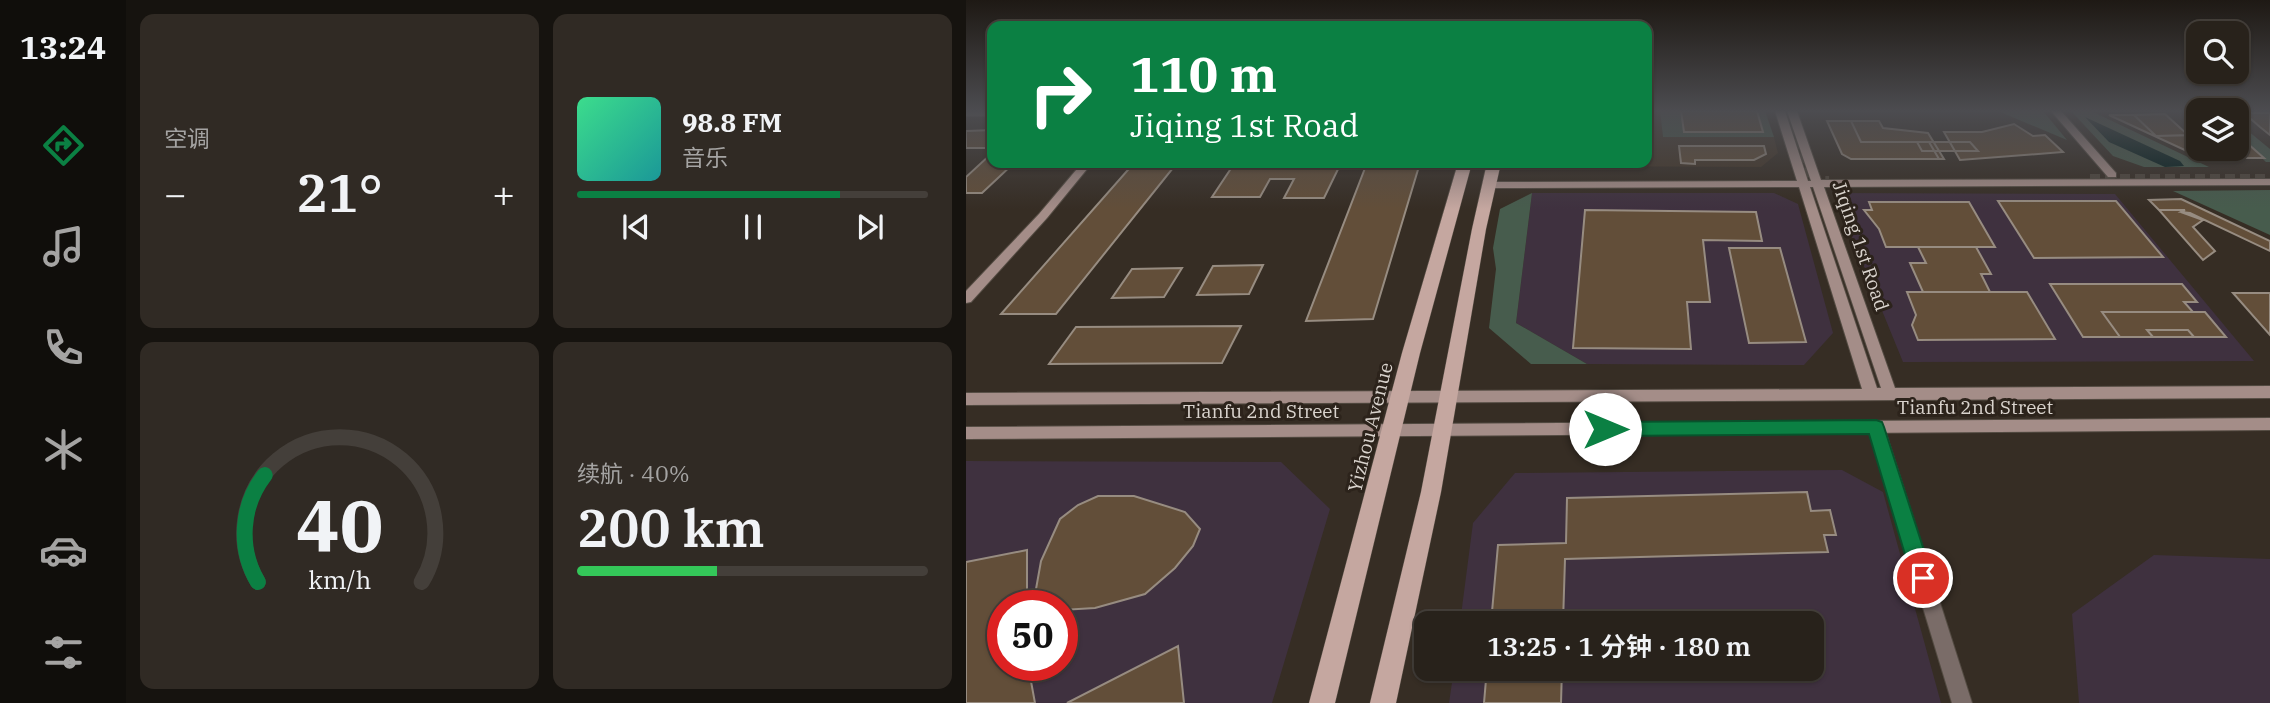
<!DOCTYPE html>
<html lang="zh">
<head>
<meta charset="utf-8">
<style>
	:root { --surface:#28221b; --page:#302a24; --text:#f1f3f6; --muted:#a5a4a3; --line:#443f3a; --accent:#0b8043 }
	body { margin:0; font-family:"IBM Plex Serif","Noto Sans SC",serif; background:var(--page); color:var(--text); height:100vh; display:flex; flex-direction:column; font-size:26px; white-space:nowrap }
	* { box-sizing:border-box; margin:0 }
	p { font-size:23px; color:var(--muted) }
	.icon { flex:none; width:38px; height:38px; fill:none; stroke:currentColor; stroke-width:2; stroke-linecap:round; stroke-linejoin:round }
	.map { position:relative; flex:1; overflow:hidden }
	.drawer { display:flex; flex-direction:column; gap:14px; padding:14px; background:#16130f; width:840px }
	.drawer>* { flex:none }
	.top-card { position:absolute; left:21px; top:21px; width:665px; height:147px; border-radius:14px; box-shadow:0 2px 5px #0004,0 0 0 2px var(--line); background:#0b8043; color:#fff; overflow:hidden }
	.buttons { position:absolute; left:1220px; top:21px; display:grid; gap:14px }
	.buttons a { display:grid; place-items:center; width:63px; height:63px; border-radius:14px; background:var(--surface); box-shadow:0 2px 5px #0004,0 0 0 2px var(--line); font-size:35px }
	.speed { position:absolute; left:21px; top:590px; display:flex; gap:14px; font-size:35px; font-weight:700; text-align:center }
	.speed>* { display:grid; place-content:center; width:91px; height:91px; border-radius:50%; background:var(--surface); box-shadow:0 2px 5px #0004,0 0 0 2px var(--line); line-height:1 }
	.speed .limit { border:10px solid #d22; background:#fff; color:#111 }
	.pin { position:absolute; display:grid; place-items:center; width:60px; height:60px; color:#fff; margin:-30px; border:4px solid #fff; border-radius:50%; box-shadow:0 2px 7px #0007 }
	.me { position:absolute; width:77px; margin:-38px; rotate:90deg; stroke-linejoin:round; filter:drop-shadow(0 0 5px #0008) }
	.turn { display:flex; align-items:center; gap:24px; height:147px; padding:0 28px; font-size:32px }
	.turn .icon { width:91px; height:91px; stroke-width:2.5 }
	.turn b { display:block; font-size:49px; line-height:60px }
	.big { font-size:52px; font-weight:600; line-height:1.1 }
	.drawer .widget { flex:1; display:flex; flex-direction:column; justify-content:center; gap:10px; min-width:0; padding:0 24px; border-radius:14px; background:var(--page) }
	.drawer .dial { align-items:center; gap:0 }
	.dial svg { height:182px; overflow:visible; fill:none; stroke:var(--line); stroke-width:7; stroke-linecap:round; text-anchor:middle }
	.dial text { fill:var(--text); stroke:none }
	.song { display:flex; align-items:center; gap:21px }
	.cover { width:84px; height:84px; border-radius:10px; background:linear-gradient(135deg,hsl(150 70% 55%),hsl(180 70% 35%)) }
	.played { height:7px; border-radius:4px; background:linear-gradient(90deg,var(--accent) 75%,var(--line) 75%) }
	.keys { display:flex; justify-content:space-around; direction:ltr }
	.heat { display:flex; justify-content:space-between; align-items:center; font-size:38px; direction:ltr }
	.charge { height:10px; border-radius:5px; background:linear-gradient(90deg,#34c759 40%,var(--line) 0) }
	.drawer .tiles { flex:1; display:grid; gap:14px; grid-template-columns:repeat(2,1fr) }
	.trip { position:absolute; left:448px; top:611px; width:410px; height:70px; border-radius:14px; background:var(--surface); box-shadow:0 2px 5px #0004,0 0 0 2px var(--line); font-weight:600; line-height:70px; text-align:center }
	main { display:flex; flex:1; min-height:0 }
	.tabs { display:flex; flex-direction:column; width:126px; justify-content:space-around; align-items:center; background:#100e0b; color:var(--muted) }
	.tabs .icon { width:49px; height:49px }
	.tabs .current { color:var(--accent) }
	.tabs b { font-size:32px; color:var(--text) }
	.map>svg:first-child { display:block }
	.commercial { fill:#3f313f; fill-rule:evenodd }
	.built { fill:#443628 }
	.green { fill:#475c4d }
	.water { fill:#021e1e }
	.building { fill:#624e39; stroke:#978c81; stroke-width:2 }
	.lines { fill:none; stroke-linecap:round; stroke-linejoin:round }
	.secondary-tunnel { stroke:#4e463d; stroke-width:10; stroke-dasharray:10 5; stroke-linecap:butt }
	.street-casing { stroke:#534b42; stroke-width:2 }
	.secondary-casing { stroke:#534b42; stroke-width:2 }
	.primary-casing { stroke:#534b42; stroke-width:1 }
	.street { fill:#7a6c68; fill-rule:evenodd }
	.secondary { fill:#a48d88; fill-rule:evenodd }
	.primary { fill:#c5a7a0; fill-rule:evenodd }
	.route { fill:#0b8043; stroke:#07532c; stroke-width:2 }
	.labels { text-anchor:middle; dominant-baseline:central; stroke-width:6; stroke-linejoin:round; paint-order:stroke }
	.street-label { font-size:19px; fill:#d9d3cd; stroke:#2c231b }
</style>
</head>
<body>
<main>
<nav class="tabs">
<b>13:24</b>
<svg class="icon current" aria-label="directions" viewBox="0 0 24 24"><path d="M12 3l9 9-9 9-9-9zM9 14v-3h6M13 9l2 2-2 2"/></svg>
<svg class="icon" aria-label="music" viewBox="0 0 24 24"><path d="M9 18V5l10-2v13"/><circle cx="6" cy="18" r="3"/><circle cx="16" cy="16" r="3"/></svg>
<svg class="icon" aria-label="phone" viewBox="0 0 24 24"><path d="M5 4h4l2 5-3 2q2 4 5 5l2-3 5 2v4C11 20 4 13 5 4z"/></svg>
<svg class="icon" aria-label="climate" viewBox="0 0 24 24"><path d="M12 3v18M4 7l16 10M4 17L20 7"/></svg>
<svg class="icon" aria-label="car" viewBox="0 0 24 24"><path d="M5 17H2v-5l4-1 3-4h7l3 4 3 1v5h-3M9 17h6M6 11h13"/><circle cx="7" cy="17" r="2"/><circle cx="17" cy="17" r="2"/></svg>
<svg class="icon" aria-label="filters" viewBox="0 0 24 24"><path d="M4 7h16M4 17h16"/><circle cx="9" cy="7" r="2"/><circle cx="15" cy="17" r="2"/></svg>
</nav>
<section class="drawer">
<div class="tiles">
<div class="widget"><p>空调</p>
<div class="heat"><a>−</a><b class="big">21°</b><a>+</a></div>
</div>
<div class="widget">
<div class="song"><i class="cover"></i><div><b>98.8 FM</b><p>音乐</p></div></div>
<div class="played"></div>
<div class="keys"><svg class="icon" aria-label="previous" viewBox="0 0 24 24"><path d="M18 5L8 12l10 7zM5 5v14"/></svg><svg class="icon" aria-label="pause" viewBox="0 0 24 24"><path d="M8 5v14M16 5v14"/></svg><svg class="icon" aria-label="next" viewBox="0 0 24 24"><path d="M6 5l10 7-10 7zM19 5v14"/></svg></div>
</div>
<div class="widget dial"><svg viewBox="0 0 100 80">
<path d="M14 69A42 42 0 1 1 86 69"/>
<path d="M14 69A42 42 0 0 1 17 22" stroke="#0b8043"/>
<text x="50" y="56" font-size="32" font-weight="700">40</text>
<text x="50" y="72" font-size="11">km/h</text>
</svg></div>
<div class="widget"><p>续航 · 40%</p><b class="big">200 km</b><div class="charge"></div></div>
</div>
</section>
<div class="map">
<svg width="1304" height="703" viewBox="0 0 1304 703">
	<rect width="100%" height="100%" fill="#362d24"/>
	<path class="commercial" d="M566,193H808L832,204L867,333L838,365L621,364L550,323Z
		M868,193L1149,194L1288,361L937,362Z
		M0,461L315,462L364,509L306,703H0ZM37,606H96V665H37Z
		M876,470L917,492L975,703H483L488,669L845,668V623H494L507,523L549,473Z
		M1188,555L1304,559V703H1113L1106,614Z"/>
	<path class="built" d="M681,111H694L697,137H808L812,153L795,167L581,166L577,163H681Z"/>
	<path class="green" d="M694,111H799L808,137H697Z
		M1032,111H1077L1101,140Z
		M1105,111H1125L1243,167H1178L1147,156Z
		M1270,121L1304,149V162H1300L1271,135Z
		M1304,190V235L1207,191Z
		M566,193L550,323L621,364H565L523,328L530,269L527,248L534,209Z"/>
	<path class="water" d="M1119,117L1214,161L1218,166L1199,167L1143,142Z"/>
	<path class="building" d="M715,111H791L797,132H718Z
		M1278,113H1304V135L1294,127Z
		M1199,114L1222,135L1190,136L1168,115Z
		M1143,115H1168L1190,136L1232,135V149H1254L1264,158H1236Z
		M861,121H885L895,142H963L973,159H885L876,154Z
		M885,121H913L917,128L962,133L978,159H973L963,142H895Z
		M1048,124L1067,136L1079,135L1097,152L994,160L978,132H1016Z
		M26,130V148H0V131Z
		M1270,135H1272L1298,158H1264L1254,149H1270Z
		M951,142H1004L1012,151H956Z
		M713,146H798L800,154L788,160H729V164L715,163Z
		M26,153V163H48L16,193H0V177Z
		M168,163H211L90,314H35Z
		M375,163L358,198H318L328,179H304L294,197H246L268,164Z
		M401,163H454L407,319L340,321Z
		M1215,199L1304,241V251L1224,213L1215,212L1219,210H1193L1183,200Z
		M1032,201H1150L1197,257L1068,258Z
		M903,202H1003L1029,247H920L913,229L898,210H906Z
		M619,210L790,212L796,241L737,240L744,302H721L725,349L607,348Z
		M1193,210H1219L1215,212L1237,220L1227,227L1249,251L1237,260Z
		M952,247H1010L1025,274H1015L1024,292H957L944,263H960Z
		M763,248H814L840,342L783,343Z
		M297,265L283,294L231,295L247,266Z
		M216,268L198,297L146,298L166,269Z
		M1084,284H1216L1231,302H1218L1227,312H1136L1154,337H1117Z
		M941,292H1061L1089,339L952,340L946,325L950,315Z
		M1267,293H1304V335Z
		M1136,312H1239L1260,337H1228L1222,330H1181L1187,337H1154Z
		M275,326L256,363L83,364L110,327Z
		M1181,330H1222L1228,337H1187Z
		M841,492L845,511L864,510L870,535H858L862,552L599,559L597,623H525L532,545L600,543L601,498Z
		M132,496H168L219,512L234,529L227,546L209,568L179,594L129,608L96,610V606H85L70,589L75,561L94,519L112,505Z
		M61,550V606H37V665H62L69,703H0V562Z
		M212,646L218,703H101Z
		M521,668H596L595,703H518Z"/>
	<g class="lines">
		<path class="secondary-tunnel" d="M820,111L843,181H863
			M1124,179H1304"/>
		<defs>
			<path id="street" d="M0,111H26V116H0Z
				M910,421L915,423L918,427L1006,703H986L902,427L905,423Z"/>
			<path id="secondary" d="M809,111H819L842,181H845L821,111H831L855,180L1304,179V185L858,187L929,388L1304,386V398L0,405V393L896,389L833,187L523,188L518,185L523,182L831,181ZM844,187H847L915,388H911Z
				M1085,111H1095L1150,173V177H1142Z
				M116,163H126L81,218L5,302L0,303V291L73,214Z
				M1304,418V430L0,439V427Z"/>
			<path id="primary" d="M492,163H506L454,353L369,703H343L436,353Z
				M521,163H535L520,229L475,492L430,703H404L455,492L506,229Z"/>
		</defs>
		<use href="#street" class="street-casing"/>
		<use href="#secondary" class="secondary-casing"/>
		<use href="#primary" class="primary-casing"/>
		<use href="#street" class="street"/>
		<use href="#secondary" class="secondary"/>
		<use href="#primary" class="primary"/>
	</g>
	<linearGradient id="sky" x2="0" y2="1"><stop stop-color="#1e1914"/><stop offset="0.53" stop-color="#4c4c50"/><stop offset="1" stop-color="#4c4c50" stop-opacity="0"/></linearGradient>
	<rect width="1304" height="209" fill="url(#sky)"/>
	<path class="route" d="M910,420L916,422L918,427L967,578L964,584L957,587L949,584L946,578L903,434L639,436L633,434L630,429L633,424L639,422Z"/>
	<g class="labels">
		<g class="street-label">
			<text transform="translate(895 246) rotate(71)">Jiqing 1st Road</text>
			<text x="1009" y="407">Tianfu 2nd Street</text>
			<text x="295" y="411">Tianfu 2nd Street</text>
			<text transform="translate(404 427) rotate(-76)">Yizhou Avenue</text>
		</g>
	</g>
</svg>
<div class="buttons">
<a><svg class="icon" aria-label="search" viewBox="0 0 24 24"><circle cx="10" cy="10" r="6"/><path d="M15 15l6 6"/></svg></a>
<a><svg class="icon" aria-label="layers" viewBox="0 0 24 24"><path d="M12 4l9 5-9 5-9-5zM3 14l9 5 9-5"/></svg></a>
</div>
<div class="speed"><div class="limit">50</div></div>
<div class="pin" style="left:957px;top:578px;background:#d93025"><svg class="icon" aria-label="arrive" viewBox="0 0 24 24"><path d="M6 21V4h12l-3 4 3 4H6"/></svg></div>
<svg class="me" style="left:639px;top:429px" viewBox="-20 -20 40 40"><circle r="19" fill="#fff"/><path d="M0-13L10 11 0 6-10 11z" fill="#0b8043"/></svg>
<div class="trip">13:25 · 1 分钟 · 180 m</div>
<div class="top-card">
<div class="turn"><svg class="icon" aria-label="right" viewBox="0 0 24 24"><path d="M7 20v-9h11M14 6l5 5-5 5"/></svg><div><b>110 m</b>Jiqing 1st Road</div></div>
</div>
</div>
</main>
</body>
</html>
